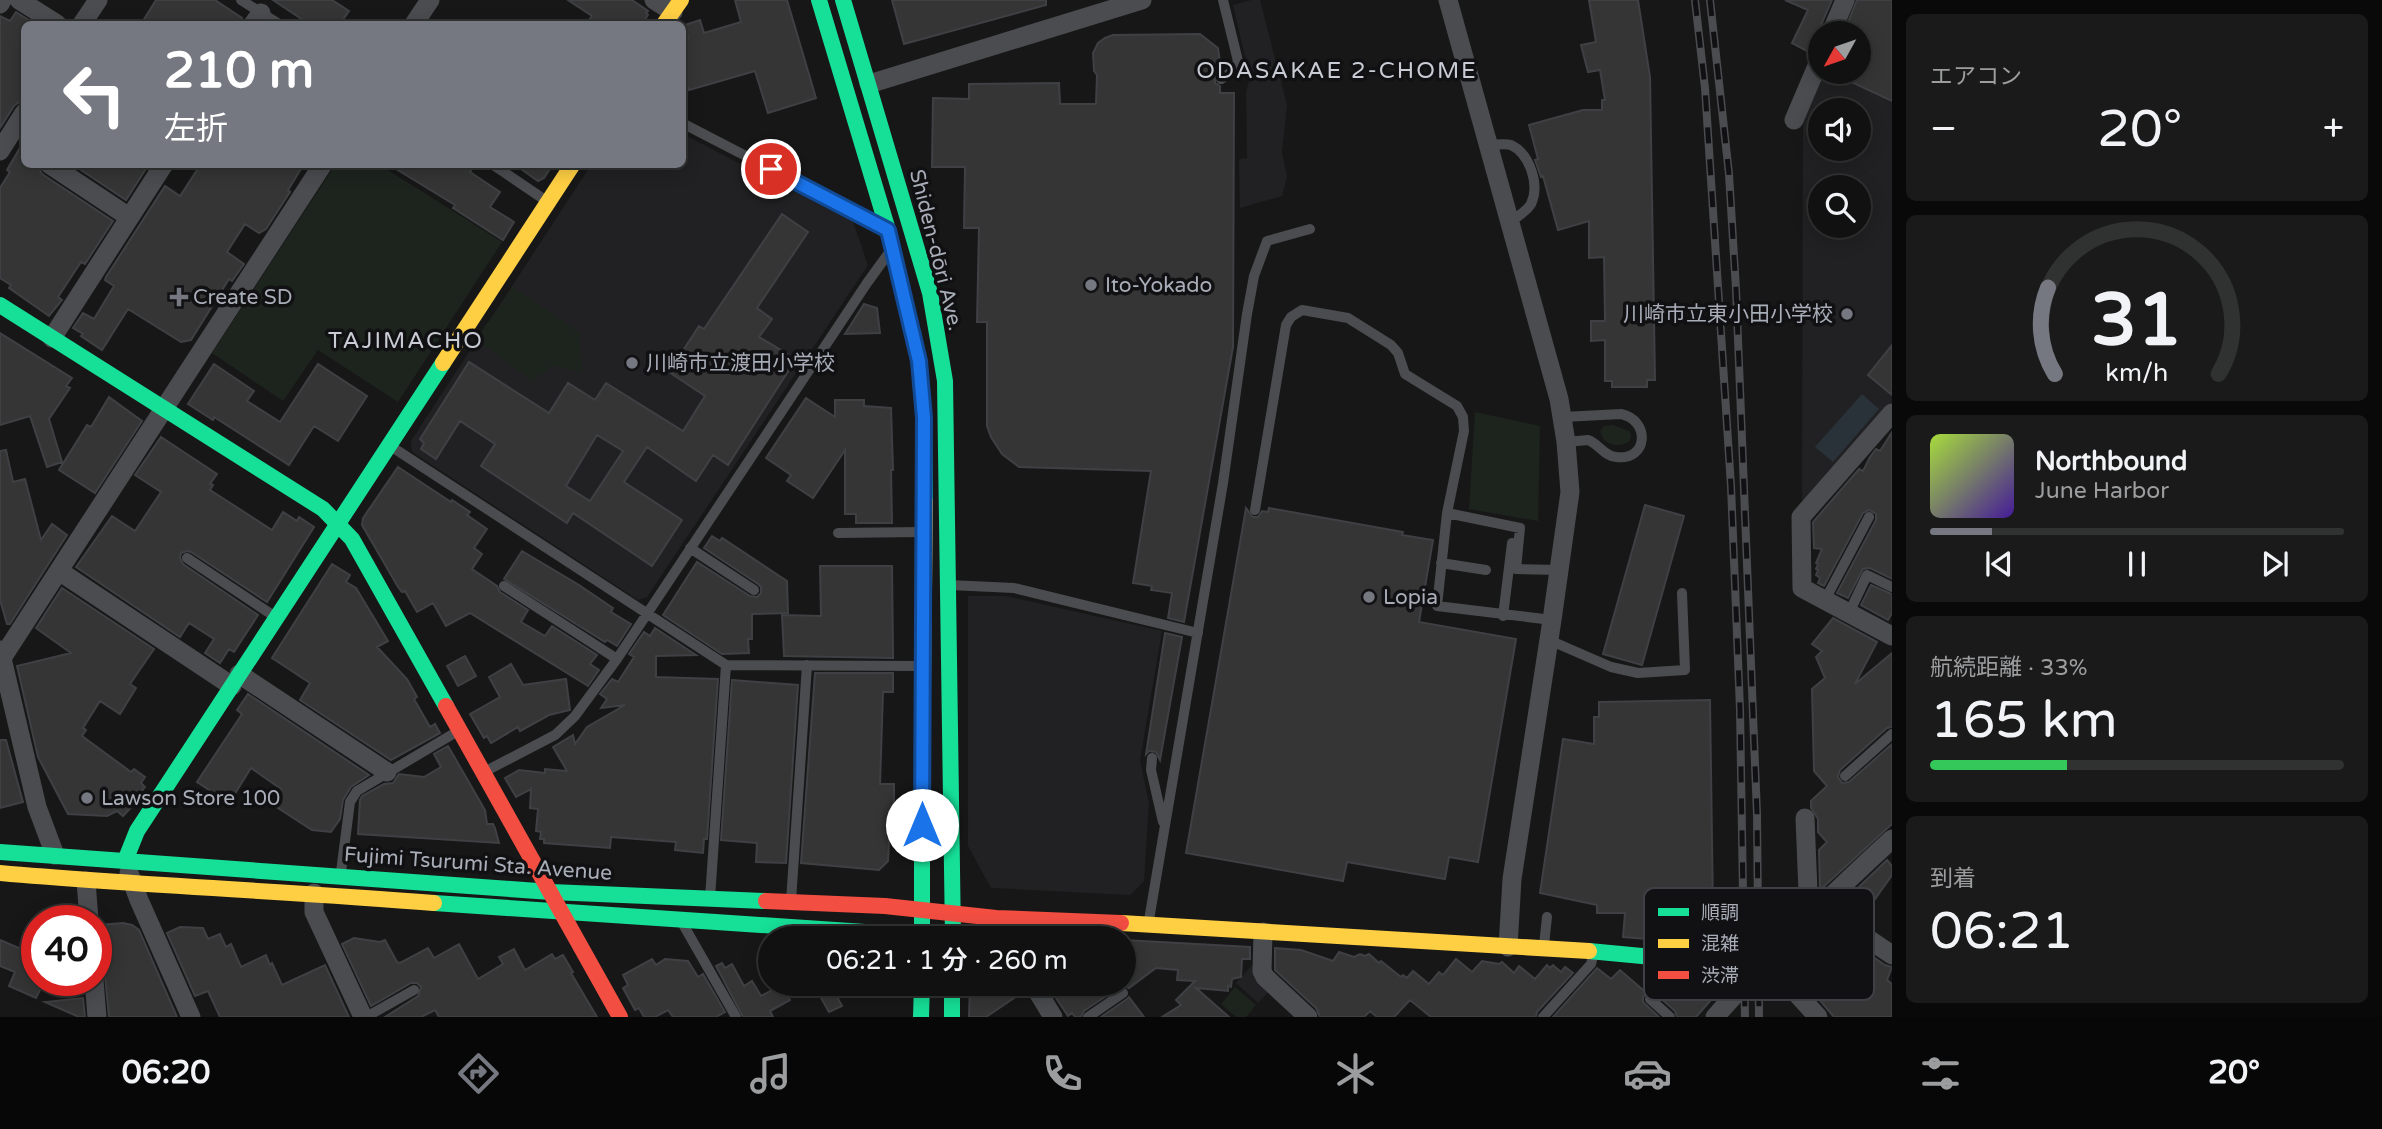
<!DOCTYPE html>
<html lang="ja">
<head>
<meta charset="utf-8">
<style>
	:root { --surface:#111; --page:#1a1a1a; --text:#f1f3f6; --muted:#9c9d9f; --line:#303131; --accent:#757880 }
	body { margin:0; font-family:"Varela Round","Noto Sans JP",sans-serif; background:var(--page); color:var(--text); height:100vh; display:flex; flex-direction:column; font-size:26px; white-space:nowrap }
	* { box-sizing:border-box; margin:0 }
	p { font-size:23px; color:var(--muted) }
	.icon { flex:none; width:38px; height:38px; fill:none; stroke:currentColor; stroke-width:2; stroke-linecap:round; stroke-linejoin:round }
	.map { position:relative; flex:1; overflow:hidden }
	.panel { display:flex; flex-direction:column; gap:14px; padding:14px; background:#090909; width:490px }
	.panel>* { flex:none }
	.guide { position:absolute; left:21px; top:21px; width:665px; height:147px; border-radius:10px; box-shadow:0 4px 18px #0003,0 0 0 2px var(--line); background:#757880; color:#fff; overflow:hidden }
	.needle { width:46px; rotate:230deg }
	.controls { position:absolute; left:1808px; top:21px; display:grid; gap:14px }
	.controls a { display:grid; place-items:center; width:63px; height:63px; border-radius:50%; background:var(--surface); box-shadow:0 4px 18px #0003,0 0 0 2px var(--line); font-size:35px }
	.speed { position:absolute; left:21px; top:905px; display:flex; gap:14px; font-size:35px; font-weight:700; text-align:center }
	.speed>* { display:grid; place-content:center; width:91px; height:91px; border-radius:50%; background:var(--surface); box-shadow:0 4px 18px #0003,0 0 0 2px var(--line); line-height:1 }
	.speed .limit { border:10px solid #d22; background:#fff; color:#111 }
	.pin { position:absolute; display:grid; place-items:center; width:60px; height:60px; color:#fff; margin:-30px; border:4px solid #fff; border-radius:50%; box-shadow:0 2px 7px #0007 }
	.me { position:absolute; width:77px; margin:-38px; rotate:0deg; stroke-linejoin:round; filter:drop-shadow(0 0 5px #0008) }
	.turn { display:flex; align-items:center; gap:24px; height:147px; padding:0 28px; font-size:32px }
	.turn .icon { width:91px; height:91px; stroke-width:2.5 }
	.turn b { display:block; font-size:49px; line-height:60px }
	.big { font-size:52px; font-weight:600; line-height:1.1 }
	.panel .tile { flex:1; display:flex; flex-direction:column; justify-content:center; gap:10px; min-width:0; padding:0 24px; border-radius:10px; background:var(--page) }
	.panel .dial { align-items:center; gap:0 }
	.dial svg { height:182px; overflow:visible; fill:none; stroke:var(--line); stroke-width:7; stroke-linecap:round; text-anchor:middle }
	.dial text { fill:var(--text); stroke:none }
	.song { display:flex; align-items:center; gap:21px }
	.cover { width:84px; height:84px; border-radius:10px; background:linear-gradient(135deg,hsl(80 70% 55%),hsl(260 70% 35%)) }
	.played { height:7px; border-radius:4px; background:linear-gradient(90deg,var(--accent) 15%,var(--line) 15%) }
	.keys { display:flex; justify-content:space-around; direction:ltr }
	.heat { display:flex; justify-content:space-between; align-items:center; font-size:38px; direction:ltr }
	.charge { height:10px; border-radius:5px; background:linear-gradient(90deg,#34c759 33%,var(--line) 0) }
	.trip { position:absolute; left:758px; top:926px; width:378px; height:70px; border-radius:35px; background:var(--surface); box-shadow:0 4px 18px #0003,0 0 0 2px var(--line); font-weight:600; line-height:70px; text-align:center }
	.tabs { display:flex; height:112px; justify-content:space-around; align-items:center; background:#070707; color:var(--muted) }
	.tabs .icon { width:49px; height:49px }
	.tabs .current { color:var(--accent) }
	.tabs b { font-size:32px; color:var(--text) }
	main { display:flex; flex:1; min-height:0 }
	.map>svg:first-child { display:block }
	.built { fill:#212123; fill-rule:evenodd }
	.green { fill:#1d241e }
	.water { fill:#2a3239 }
	.building { fill:#353536; stroke:#3f4043; stroke-width:2; fill-rule:evenodd }
	.lines { fill:none; stroke-linecap:round; stroke-linejoin:round }
	.lane { stroke:#4b4c50; stroke-width:10 }
	.street { stroke:#4b4c50; stroke-width:19 }
	.fast { stroke:#16e098; stroke-width:16 }
	.slow { stroke:#ffcf43; stroke-width:16 }
	.jam { stroke:#f24e42; stroke-width:16 }
	.rail-casing { stroke:#4b4c4f; stroke-width:8 }
	.rail { stroke:#111113; stroke-width:5; stroke-dasharray:16; stroke-linecap:butt }
	.route-casing { stroke:#114b97; stroke-width:18 }
	.route { stroke:#1a73e8; stroke-width:12 }
	.poi-dot { fill:#757880; stroke:#111113; stroke-width:2.5 }
	.labels { text-anchor:middle; dominant-baseline:central; stroke-width:7; stroke-linejoin:round; paint-order:stroke }
	.street-label { font-size:21px; fill:#a8adb8; stroke:#111113 }
	.poi-label { font-size:21px; fill:#a8adb8; stroke:#111113; text-anchor:start }
	.neighbourhood-label { font-size:23px; letter-spacing:2px; fill:#c9ccd4; stroke:#111113 }
	.key { fill:#111113; stroke:#3e4045; stroke-width:2 }
	.key-label { font-size:19px; fill:#a8adb8 }
</style>
</head>
<body>
<main>
<div class="map">
<svg width="1892" height="1017" viewBox="0 0 1892 1017">
	<rect width="100%" height="100%" fill="#171717"/>
	<path class="built" d="M1251,0H1260L1287,105L1282,152L1287,177L1282,196L1240,208L1239,159L1247,158L1246,92L1250,78L1233,5Z
		M1852,0H1892V402L1802,506L1803,112L1821,72H1858V33H1838ZM1820,110H1858V149H1820ZM1820,187H1858V226H1820Z
		M683,134L853,222L868,265L647,597L638,600L412,452L411,441L591,165L682,164Z
		M968,596H1006L1162,631L1140,760L1149,803L1144,881L1130,895L991,888L968,846Z
		M1255,962L1271,989L1258,1003L1236,983Z"/>
	<path class="green" d="M335,165H380L502,242L398,402L318,350L283,401L212,353Z
		M513,287L579,332L582,373L552,365L533,382L476,339Z
		M1475,412L1540,426L1538,521L1469,509Z
		M1613,425L1629,431L1631,435L1630,441C1618,449 1603,445 1600,431L1604,426Z
		M1235,987L1256,1005L1246,1017H1236L1221,1004Z"/>
	<path class="water" d="M1862,394L1879,409L1833,462L1815,447Z"/>
	<path class="building" d="M156,0H215L242,18L241,24H141Z
		M273,0H332L349,11L340,24H309Z
		M568,0H632L648,11L646,13L648,15L642,24H586L592,16Z
		M735,0H787L816,98L768,113L755,71L689,90L688,87L682,88V40L688,38L685,25L700,20L704,33L741,22Z
		M892,0H1046V5L904,44Z
		M1589,0H1638L1650,77L1655,380H1647V387H1612V381H1605V340L1591,341V321H1605L1604,257L1589,258V221L1558,230L1543,176L1541,177L1535,160L1538,159L1529,125L1583,110H1602V100H1605L1600,70L1588,72L1581,45L1596,42Z
		M1785,0H1832L1809,52L1792,43L1808,10Z
		M1857,0H1892V101L1830,72H1858V33H1844Z
		M16,12L35,24H24V98L14,106L0,128V16L10,21Z
		M1200,34L1218,48L1221,70L1215,75V83L1220,86V93H1234L1233,347L1184,622L1168,618L1172,593L1151,590L1152,586L1133,583L1151,471L1019,467L1002,454L991,437L987,426V322H977L979,228H964L965,167H932L933,98L969,99V84L1059,83L1060,104H1096L1097,75L1094,71L1093,53L1098,43L1105,38L1113,35Z
		M24,141V164H37L42,174L113,221L85,264L81,262L58,297L62,300L49,316L9,288L11,285L0,278V188L10,172L7,170Z
		M72,164H149L126,200Z
		M201,164H304L288,190L290,192L266,229L259,233L245,224L227,252L244,264L232,281L229,279L191,340L181,342L128,309L102,350L81,336L83,334L73,328L83,313L94,319L114,286L105,280L106,277L165,186L180,196Z
		M388,164H474L470,172L500,192L490,207L514,222L503,240L453,208L455,205Z
		M514,164H553L544,178L538,181Z
		M782,214L808,232L757,308L772,319L759,337L796,359L728,465L713,455L696,481L647,447L624,482L682,520L652,566L573,513L567,523L481,466L495,444L460,421L436,459L421,449L424,443L420,439L469,362L549,413L568,383L595,400L606,383L683,431L705,396L669,372L699,326L704,329ZM597,435L623,451L590,501L566,486Z
		M864,304L877,308L880,333L845,334Z
		M0,333L72,378L66,386L70,388L49,419L62,462L47,467L30,416L0,425Z
		M1892,345V395L1868,375Z
		M214,364L254,391L247,401L280,422L318,364L367,396L338,441L314,426L289,465L214,417L213,420L188,404Z
		M109,397L142,421L95,493L59,470L87,425L91,427Z
		M806,398L835,417V400H864V406L891,408L893,470H891L892,523H856V514H845V450L813,498L787,481L791,475L766,458Z
		M1892,432V579L1870,568L1863,569L1848,598L1837,593L1876,520V514L1869,510L1863,513L1824,586L1818,583L1820,578L1816,575L1818,570L1816,569L1818,564L1816,563L1822,549L1814,548L1813,522L1859,469L1863,471L1870,457L1876,449L1880,451Z
		M161,437L217,474L210,484L213,485L210,490L272,530L283,512L297,521L299,517L314,527L267,602L191,552L187,551L181,553L180,558L183,564L258,615L234,652L229,649L220,663L205,653L214,639L189,623L180,637L76,567L112,516L135,531L161,492L135,475Z
		M6,450L13,482L25,479L41,540L52,524L67,535L10,624H7L0,600V451Z
		M398,467L451,502L452,500L470,512L467,515L487,529L474,548L482,554L472,569L497,586L500,592L528,610L521,622L545,636L552,626L597,655L590,664L599,670L588,686L470,613L446,626L433,603L417,612L405,591L402,592L398,587L362,525L363,518Z
		M1645,505L1684,516L1642,665L1603,654Z
		M1246,508L1253,517H1258L1262,511L1268,512L1269,508L1403,532L1402,535L1433,540L1419,622L1516,639L1478,862L1449,857L1445,879L1347,862L1343,881L1186,853Z
		M712,536L720,541L722,538L787,581L788,613L752,614V639H748L749,653L722,654L663,615L697,562L750,596L757,597L761,593V587L758,584L704,548Z
		M522,551L579,585L613,608L611,612L631,624L617,646L607,640L605,642L504,579Z
		M332,564L350,575L346,582L356,588L388,641L377,647L407,679L417,697L414,699L430,727L435,724L440,733L391,760L300,700L310,683L272,658Z
		M820,566H892L893,658L784,656L782,615L821,616Z
		M1871,585L1892,594V613L1888,620L1861,605Z
		M62,588L154,649L130,684L136,688L120,714L100,701L83,728L86,730L82,736L131,772L134,769L145,777L141,783L145,787L133,801L135,803L123,816L117,811L107,816L68,814L38,757L17,666L71,653L36,628Z
		M1833,618L1877,642L1855,684L1892,653V727L1887,728L1840,770L1838,777L1842,783L1849,782L1892,744V824L1820,890L1819,850L1827,842L1818,832V819L1811,808V801L1827,786L1814,771L1812,689L1825,678L1816,657L1822,651L1812,644Z
		M655,628L696,655L656,656V677L718,679L707,839H704L703,853L675,850L676,842L611,837L610,848L544,843V839H540L541,832L536,831L538,809L530,808L531,789L516,797L505,778L519,770L545,773V769L567,771L553,747L573,735L575,744L587,727L625,705L601,708L607,699L600,694L612,679L618,682L634,657L629,654L644,632L650,636Z
		M1165,633L1182,637L1160,760L1156,752L1149,751L1146,754Z
		M465,656L476,676L458,686L447,666Z
		M511,664L523,685L566,679L570,710L549,715L520,731L518,727L491,743L487,736L484,738L470,714L500,697L489,677Z
		M815,673H893V692H883L880,784H894V842H889L888,861L879,870L801,863Z
		M732,680L798,685L786,863L756,862L757,843L721,840Z
		M248,694L369,775L351,787L343,800L340,819L331,832L312,830L275,806L277,804L273,801L281,789L251,768L229,803L197,782L242,714L237,710Z
		M1710,700L1713,912L1649,913L1647,939L1623,937L1625,913H1597V905L1540,893L1563,739L1594,744V717H1599V702Z
		M0,740H6L23,802L0,808Z
		M448,746L485,810L487,824H493L495,828L499,843L358,834L360,800L362,796L384,784L393,783L399,774L424,777L441,767L434,754Z
		M1887,860L1892,866V875L1861,919L1840,905Z
		M1822,922L1885,965L1892,967L1887,980L1892,984V1017H1834L1818,998L1838,979L1814,953L1815,930Z
		M123,923L132,925L139,930L177,1017H109L100,925Z
		M180,927L203,928L208,939L220,934L226,947L231,944L241,967L266,955L270,965L272,963L282,985L325,965L349,1017H220L208,991L195,996L167,933Z
		M354,938L380,942L385,940L397,962L400,963L428,948L434,958L459,944L478,979L503,964L499,957L514,949L525,970L552,954L555,959L563,955L573,972L571,973L597,1017H439L435,1010L421,1017H385L418,996L421,987L417,983H411L371,1006L342,944Z
		M0,940L26,951L23,957L31,961L28,967L37,971V980H45L36,998L9,986L15,972L0,966Z
		M1124,940L1250,947V959H1242L1241,977L1232,979L1231,987L1228,986V991L1196,988L1229,1017H1162L1181,1005L1176,1000L1195,981L1177,980L1178,970L1156,968L1129,988L1124,986Z
		M1275,948L1301,950L1333,961L1339,952L1354,957L1360,954L1365,956L1369,954L1379,963L1381,961L1401,977L1403,975L1407,978L1413,971L1429,984L1439,972L1443,975L1456,959L1472,972L1482,961L1499,964L1502,962L1514,973L1519,966L1535,979L1547,965L1550,968L1553,965L1561,972L1565,967L1573,973L1537,1012L1536,1017H1431L1410,1000L1394,1017H1377L1370,1011L1364,1017H1320L1316,1008L1275,970Z
		M652,959L656,965L665,959L688,961L698,977L703,974L725,1012L716,1017H673L668,1010L655,1017H644L639,1008L635,1010L623,988L628,985L623,975Z
		M722,963L725,968L732,964L744,986L752,981L761,996L782,985L790,1000L770,1011L773,1017H743L716,966Z
		M1597,968L1611,979L1620,970L1643,990L1658,974L1681,976L1710,1001L1696,1017H1677L1675,1011L1655,993L1648,992L1643,997V1002L1659,1017H1553Z
		M813,984H830L842,1006L829,1012Z
		M970,984H1005L1014,998L986,1017H969Z
		M1071,984H1120L1121,986L1084,1011L1081,1017H1075L1072,1013L1068,1016L1054,995Z
		M1129,997L1144,1017H1101L1127,999Z
		M83,998L85,1017H79L45,1002Z"/>
	<g class="lines">
		<path class="lane" d="M241,0L279,24
			M1221,79L1233,71L1238,61L1223,0
			M682,123L881,226
			M1489,145C1495,145 1505,143 1511,145C1530,154 1540,185 1531,204C1527,211 1517,217 1510,222
			M492,164L545,200
			M1563,417L1621,414C1650,420 1649,461 1616,457C1604,456 1599,444 1588,440L1566,442
			M392,447L726,665L921,666
			M1255,510L1286,325L1291,317L1302,310L1348,318L1391,345L1398,353L1405,374L1457,406L1463,417L1464,431L1447,513L1437,606L1552,620
			M1447,513L1520,528L1516,569L1559,570
			M838,533L921,532
			M690,548L754,590
			M187,558L274,616
			M1441,563L1486,570
			M949,585L1014,588L1198,633
			M504,586L617,659
			M1825,600L1869,517
			M1849,613L1867,575L1892,587
			M1503,616L1512,543
			M1549,640L1611,667L1638,673L1685,670L1682,593
			M1152,758L1151,770L1163,822
			M486,771L555,735L575,716L617,659L867,283L888,254
			M1845,776L1892,734
			M341,872L350,802L357,791L458,731
			M710,898L726,665
			M791,901L807,665
			M1149,920L1223,483L1247,314L1254,276L1267,241L1310,229
			M684,926L736,1017
			M1544,945L1547,917
			M1650,999L1670,1017
			M366,1017L414,990
			M1088,1017L1123,993
			M1543,1017L1591,964L1594,952"/>
		<path class="street" d="M19,0L57,24
			M654,0L673,12
			M1448,0L1559,399L1566,442L1570,492L1552,620L1512,879L1508,947
			M0,4L2,0
			M82,24L98,0
			M253,24L261,13
			M414,24L430,0
			M1831,33L1845,0
			M869,84L1142,0
			M1794,120L1820,59
			M0,151L24,113
			M49,164L129,217
			M52,338L164,164
			M1892,413L1801,517L1802,588L1892,636
			M59,571L232,686
			M0,650L37,807L55,855
			M2,658L323,164
			M239,674L387,772
			M1805,818L1809,916
			M129,873L139,900L191,1017
			M86,881L89,920
			M314,893V912L363,1017
			M1820,906L1892,955
			M1263,932L1262,971L1265,977L1308,1017
			M1758,967L1779,974L1818,1017
			M1782,978C1800,958 1801,953 1800,926
			M94,980L97,1017
			M1033,984L1053,1017
			M1715,1017C1770,954 1830,896 1892,839"/>
		<path class="fast" d="M819,0L888,230L919,361L924,418L925,501
			M843,0L930,293L945,381L953,938
			M0,305L323,509L352,539L446,706
			M922,769V938
			M0,852L551,892L766,901
			M125,861L137,831L443,363
			M434,903L939,937
			M1589,951L1758,967
			M952,984V1017
			M921,1017L922,984"/>
		<path class="slow" d="M664,24L681,0
			M443,363L573,164
			M922,769L925,501
			M0,873C144,886 289,891 434,903
			M1121,923L1589,951"/>
		<path class="jam" d="M446,706L620,1017
			M766,901L885,906L996,918L1121,923"/>
		<defs>
			<path id="rail" d="M1695,0L1705,88L1731,486L1740,709L1745,1017
				M1710,0L1729,174L1736,289L1757,814L1759,1017"/>
		</defs>
		<use href="#rail" class="rail-casing"/>
		<use href="#rail" class="rail"/>
	</g>
	<g class="lines">
		<defs>
			<path id="route" d="M771,169L888,230L919,361L924,418L922,825"/>
		</defs>
		<use href="#route" class="route-casing"/>
		<use href="#route" class="route"/>
	</g>
	<g class="poi-dot">
		<circle cx="1091" cy="285" r="7"/>
		<path d="M175.5 286.5h7v7h7v7h-7v7h-7v-7h-7v-7h7z"/>
		<circle cx="1847" cy="314" r="7"/>
		<circle cx="632" cy="363" r="7"/>
		<circle cx="1369" cy="597" r="7"/>
		<circle cx="87" cy="798" r="7"/>
	</g>
	<g class="labels">
		<g class="street-label">
			<text transform="translate(936 250) rotate(76)">Shiden-dōri Ave.</text>
			<text transform="translate(478 864) rotate(4)">Fujimi Tsurumi Sta. Avenue</text>
		</g>
		<g class="poi-label">
			<text x="1105" y="285">Ito-Yokado</text>
			<text x="193" y="297">Create SD</text>
			<text x="1833" y="314" text-anchor="end">川崎市立東小田小学校</text>
			<text x="646" y="363">川崎市立渡田小学校</text>
			<text x="1383" y="597">Lopia</text>
			<text x="101" y="798">Lawson Store 100</text>
		</g>
		<g class="neighbourhood-label">
			<text x="1337" y="71">ODASAKAE 2-CHOME</text>
			<text x="406" y="341">TAJIMACHO</text>
		</g>
	</g>
	<rect x="1644" y="888" width="230" height="112" rx="10" class="key"/>
	<rect x="1658" y="908" width="31" height="8" fill="#16e098"/>
	<rect x="1658" y="939" width="31" height="9" fill="#ffcf43"/>
	<rect x="1658" y="971" width="31" height="8" fill="#f24e42"/>
	<g class="key-label">
		<text x="1701" y="919">順調</text>
		<text x="1701" y="950">混雑</text>
		<text x="1701" y="982">渋滞</text>
	</g>
</svg>
<div class="controls">
<a><svg class="needle" viewBox="-14 -14 28 28"><path d="M0-13l5 13h-10z" fill="#e53935"/><path d="M0 13l5-13h-10z" fill="#9c9d9f"/></svg></a>
<a><svg class="icon" aria-label="sound" viewBox="0 0 24 24"><path d="M4 9h4l5-4v14l-5-4H4zM17 9q2 3 0 6"/></svg></a>
<a><svg class="icon" aria-label="search" viewBox="0 0 24 24"><circle cx="10" cy="10" r="6"/><path d="M15 15l6 6"/></svg></a>
</div>
<div class="speed"><div class="limit">40</div></div>
<div class="pin" style="left:771px;top:169px;background:#d93025"><svg class="icon" aria-label="arrive" viewBox="0 0 24 24"><path d="M6 21V4h12l-3 4 3 4H6"/></svg></div>
<svg class="me" style="left:922px;top:825px" viewBox="-20 -20 40 40"><circle r="19" fill="#fff"/><path d="M0-13L10 11 0 6-10 11z" fill="#1a73e8"/></svg>
<div class="trip">06:21 · 1 分 · 260 m</div>
<div class="guide">
<div class="turn"><svg class="icon" aria-label="left" viewBox="0 0 24 24"><path d="M17 20v-9H6M10 6l-5 5 5 5"/></svg><div><b>210 m</b>左折</div></div>
</div>
</div>
<section class="panel">
<div class="tile"><p>エアコン</p>
<div class="heat"><a>−</a><b class="big">20°</b><a>+</a></div>
</div>
<div class="tile dial"><svg viewBox="0 0 100 80">
<path d="M14 69A42 42 0 1 1 86 69"/>
<path d="M14 69A42 42 0 0 1 11 31" stroke="#757880"/>
<text x="50" y="56" font-size="32" font-weight="700">31</text>
<text x="50" y="72" font-size="11">km/h</text>
</svg></div>
<div class="tile">
<div class="song"><i class="cover"></i><div><b>Northbound</b><p>June Harbor</p></div></div>
<div class="played"></div>
<div class="keys"><svg class="icon" aria-label="previous" viewBox="0 0 24 24"><path d="M18 5L8 12l10 7zM5 5v14"/></svg><svg class="icon" aria-label="pause" viewBox="0 0 24 24"><path d="M8 5v14M16 5v14"/></svg><svg class="icon" aria-label="next" viewBox="0 0 24 24"><path d="M6 5l10 7-10 7zM19 5v14"/></svg></div>
</div>
<div class="tile"><p>航続距離 · 33%</p><b class="big">165 km</b><div class="charge"></div></div>
<div class="tile"><p>到着</p><b class="big">06:21</b></div>
</section>
</main>
<nav class="tabs">
<b>06:20</b>
<svg class="icon current" aria-label="directions" viewBox="0 0 24 24"><path d="M12 3l9 9-9 9-9-9zM9 14v-3h6M13 9l2 2-2 2"/></svg>
<svg class="icon" aria-label="music" viewBox="0 0 24 24"><path d="M9 18V5l10-2v13"/><circle cx="6" cy="18" r="3"/><circle cx="16" cy="16" r="3"/></svg>
<svg class="icon" aria-label="phone" viewBox="0 0 24 24"><path d="M5 4h4l2 5-3 2q2 4 5 5l2-3 5 2v4C11 20 4 13 5 4z"/></svg>
<svg class="icon" aria-label="climate" viewBox="0 0 24 24"><path d="M12 3v18M4 7l16 10M4 17L20 7"/></svg>
<svg class="icon" aria-label="car" viewBox="0 0 24 24"><path d="M5 17H2v-5l4-1 3-4h7l3 4 3 1v5h-3M9 17h6M6 11h13"/><circle cx="7" cy="17" r="2"/><circle cx="17" cy="17" r="2"/></svg>
<svg class="icon" aria-label="filters" viewBox="0 0 24 24"><path d="M4 7h16M4 17h16"/><circle cx="9" cy="7" r="2"/><circle cx="15" cy="17" r="2"/></svg>
<b>20°</b>
</nav>
</body>
</html>
